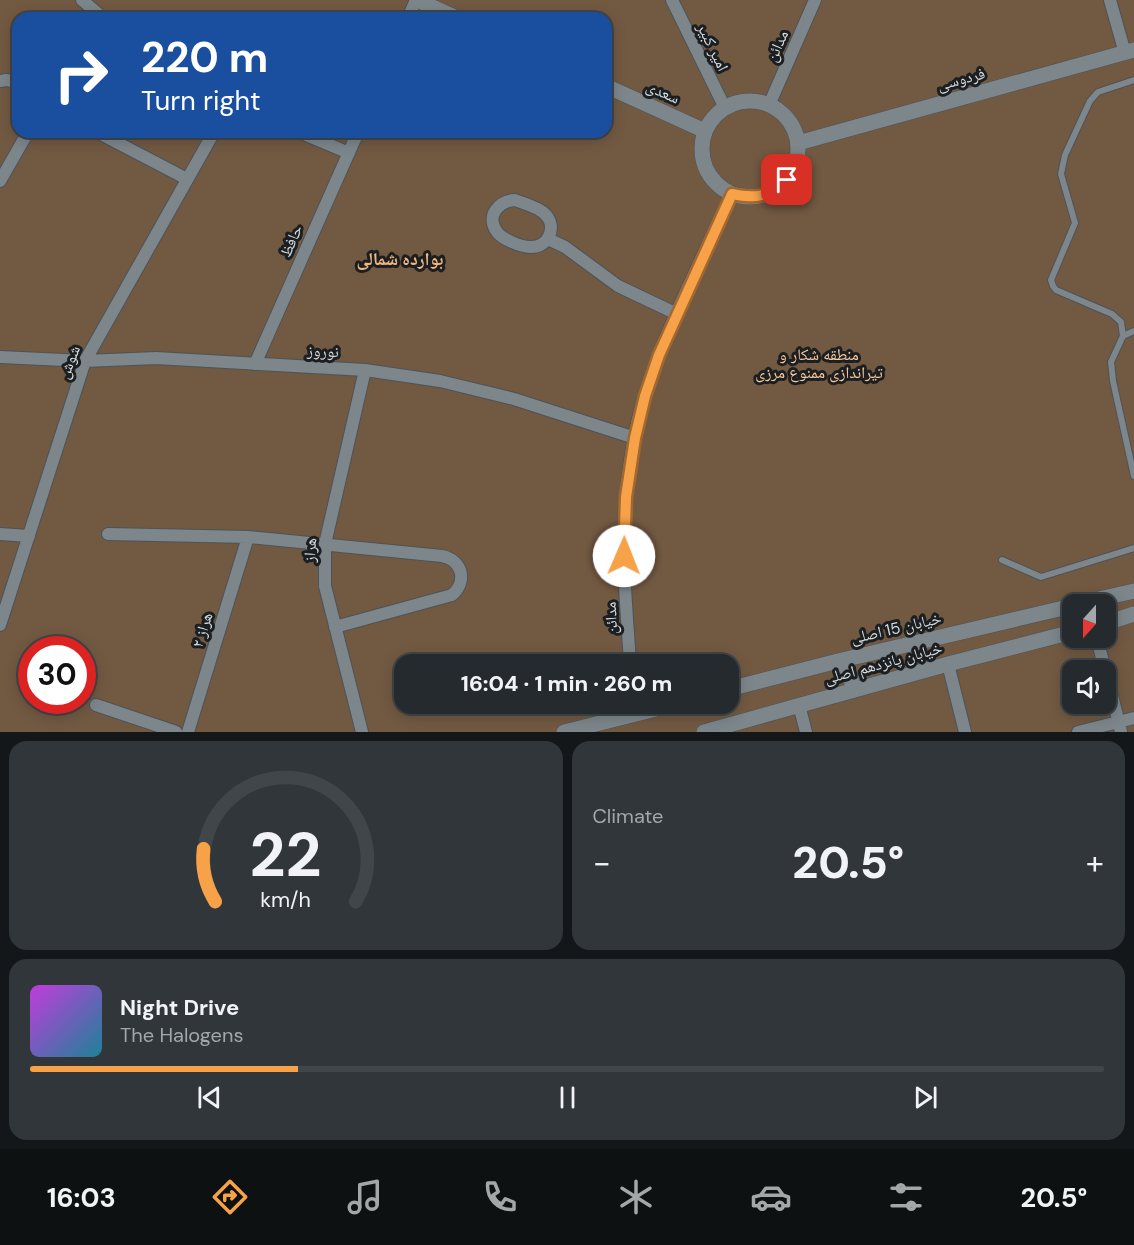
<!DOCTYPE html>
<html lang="en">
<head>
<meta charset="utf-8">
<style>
	:root { --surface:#242a2e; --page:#30363a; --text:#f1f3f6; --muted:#a3a7aa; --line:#41464a; --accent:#f7a148 }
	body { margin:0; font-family:"DM Sans","Noto Naskh Arabic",sans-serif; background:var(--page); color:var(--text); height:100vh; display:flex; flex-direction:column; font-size:22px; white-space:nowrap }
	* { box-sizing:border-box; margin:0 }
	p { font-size:20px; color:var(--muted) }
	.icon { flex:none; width:33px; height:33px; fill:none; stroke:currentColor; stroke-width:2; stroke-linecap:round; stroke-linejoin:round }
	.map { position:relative; height:732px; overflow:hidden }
	.side { display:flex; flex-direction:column; gap:9px; padding:9px; background:#141719; flex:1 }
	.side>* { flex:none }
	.guide { position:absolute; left:12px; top:12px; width:600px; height:126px; border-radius:18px; box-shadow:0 3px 15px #0003,0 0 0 2px var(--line); background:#1a4fa0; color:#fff; overflow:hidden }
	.needle { width:39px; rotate:201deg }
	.buttons { position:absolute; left:1062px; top:594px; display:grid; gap:12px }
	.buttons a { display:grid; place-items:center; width:54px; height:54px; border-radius:12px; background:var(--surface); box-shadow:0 3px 15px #0003,0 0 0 2px var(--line); font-size:30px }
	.speed { position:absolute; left:18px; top:636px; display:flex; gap:12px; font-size:30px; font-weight:700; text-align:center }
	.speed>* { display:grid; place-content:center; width:78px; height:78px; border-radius:50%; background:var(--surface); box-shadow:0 3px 15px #0003,0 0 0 2px var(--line); line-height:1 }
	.speed .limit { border:9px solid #d22; background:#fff; color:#111 }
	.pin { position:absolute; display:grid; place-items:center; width:51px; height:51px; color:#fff; margin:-26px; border-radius:12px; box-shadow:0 3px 9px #0006 }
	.me { position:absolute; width:66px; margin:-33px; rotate:1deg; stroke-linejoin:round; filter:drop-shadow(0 0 4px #0008) }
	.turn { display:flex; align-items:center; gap:21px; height:126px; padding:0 30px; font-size:27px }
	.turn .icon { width:78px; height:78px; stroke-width:2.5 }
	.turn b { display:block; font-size:42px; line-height:51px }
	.big { font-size:45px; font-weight:800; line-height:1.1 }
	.side .widget { flex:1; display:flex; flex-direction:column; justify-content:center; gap:9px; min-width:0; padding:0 21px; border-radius:18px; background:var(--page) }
	.side .dial { align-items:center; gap:0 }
	.dial svg { height:156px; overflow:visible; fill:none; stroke:var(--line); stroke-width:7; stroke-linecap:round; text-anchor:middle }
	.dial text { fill:var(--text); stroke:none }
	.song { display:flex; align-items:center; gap:18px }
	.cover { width:72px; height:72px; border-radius:9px; background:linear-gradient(135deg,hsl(290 70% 55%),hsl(190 70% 35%)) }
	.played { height:6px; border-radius:3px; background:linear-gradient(90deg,var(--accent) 25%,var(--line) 25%) }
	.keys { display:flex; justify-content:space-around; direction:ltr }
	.heat { display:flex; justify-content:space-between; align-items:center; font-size:33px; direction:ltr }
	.side .tiles { flex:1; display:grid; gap:9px; grid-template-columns:1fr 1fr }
	.widget:last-child { grid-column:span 2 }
	.trip { position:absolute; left:394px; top:654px; width:345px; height:60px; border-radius:18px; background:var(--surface); box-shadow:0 3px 15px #0003,0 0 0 2px var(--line); font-weight:800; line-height:60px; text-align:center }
	.tabs { display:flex; height:96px; justify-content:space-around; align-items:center; background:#0e1112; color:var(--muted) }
	.tabs .icon { width:42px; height:42px }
	.tabs .active { color:var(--accent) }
	.tabs b { font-size:27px; color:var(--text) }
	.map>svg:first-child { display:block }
	.green { fill:#725942; fill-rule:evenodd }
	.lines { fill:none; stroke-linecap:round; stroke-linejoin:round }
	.lane-casing { stroke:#4d5358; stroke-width:8 }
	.street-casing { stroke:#4d5358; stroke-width:14 }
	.secondary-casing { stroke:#4d5358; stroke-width:16 }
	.lane { stroke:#7c868b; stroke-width:6 }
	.street { stroke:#7c868b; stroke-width:12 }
	.secondary { stroke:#7c868b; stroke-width:15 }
	.route-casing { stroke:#a1692f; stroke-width:15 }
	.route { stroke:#f7a148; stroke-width:10 }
	.labels { text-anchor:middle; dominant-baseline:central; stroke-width:6; stroke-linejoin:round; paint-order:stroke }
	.street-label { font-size:16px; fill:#d5dadd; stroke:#1b1f21 }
	.park-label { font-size:16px; fill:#fdca9b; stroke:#1b1f21 }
	.neighbourhood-label { font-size:18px; font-weight:bold; fill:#f1b57d; stroke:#1b1f21 }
</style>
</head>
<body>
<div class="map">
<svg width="1134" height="732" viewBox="0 0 1134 732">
	<rect width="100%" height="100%" fill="#30383d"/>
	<path class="green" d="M0,0H1134V732H0ZM18,18H606V132H18ZM1072,604H1106V638H1072ZM32,650H82V700H32ZM405,664H729V704H405ZM1072,670H1106V704H1072Z"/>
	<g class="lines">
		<defs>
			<path id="lane" d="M1134,331L1123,336L1111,362L1113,381L1134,476
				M1123,336L1121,322L1112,314L1056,290L1053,286L1051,280L1075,223L1061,174L1065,155L1090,101L1098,92L1134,80
				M1002,560L1041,577L1134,548"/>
			<path id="street" d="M82,0L103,18
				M672,0L725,108
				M1110,0L1125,53
				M408,18L416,0
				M0,81L6,80L18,82
				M769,105L815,0
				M97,132L187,179
				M299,132L349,153
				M0,181L28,132
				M515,200C525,204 538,207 545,214C558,227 548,248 530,247C521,247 502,239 497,232C485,216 499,201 515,200Z
				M548,239L565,247L618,286L677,314
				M0,357L85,361L156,358L365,370L440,381L514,399L635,438
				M255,364L358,132
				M0,534L29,536
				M108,534L248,537L442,556C462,560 468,581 452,595L335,627
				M0,625L85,361L214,132
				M1097,638L1105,670
				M630,664C627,609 620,552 626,497C629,463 635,426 645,394C667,325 702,259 732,194
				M948,664L965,732
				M1106,671L1121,732
				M96,705L176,732
				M799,705L806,732
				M188,732L248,537
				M362,732L325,586V544L365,370
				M1078,732L1134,718"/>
			<path id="secondary" d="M417,0L457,18
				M606,86L705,131
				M702 149a48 48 0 1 1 96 0a48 48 0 1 1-96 0Z
				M798,143L1134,50
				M1077,604L1134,591
				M1106,623L1134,614
				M838,661C847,669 855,678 851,690
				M729,689L838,661L1072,606
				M564,732L676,704
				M704,732L948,664L1072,632"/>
		</defs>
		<use href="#lane" class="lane-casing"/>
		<use href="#street" class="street-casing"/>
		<use href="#secondary" class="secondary-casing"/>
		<use href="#lane" class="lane"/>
		<use href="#street" class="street"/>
		<use href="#secondary" class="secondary"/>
	</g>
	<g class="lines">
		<defs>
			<path id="route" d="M624,556L626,497L635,438L645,396L659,355L732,194C756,199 768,197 787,180"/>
		</defs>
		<use href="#route" class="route-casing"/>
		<use href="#route" class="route"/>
	</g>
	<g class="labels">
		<g class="street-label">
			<text transform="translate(777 46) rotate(-66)">مدائن</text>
			<text transform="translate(713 47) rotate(64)">امیر کبیر</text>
			<text transform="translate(961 79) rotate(-15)">فردوسی</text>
			<text transform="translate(663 92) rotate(24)">سعدی</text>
			<text transform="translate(291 241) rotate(-66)">حافظ</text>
			<text transform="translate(323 351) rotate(3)">نوروز</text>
			<text transform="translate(69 362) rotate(-68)">شوش</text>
			<text transform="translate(310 550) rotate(-86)">هراز</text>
			<text transform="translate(611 618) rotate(-93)">مدائن</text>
			<text transform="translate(896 628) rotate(-13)">خیابان 15 اصلی</text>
			<text transform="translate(202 630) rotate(-73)">هراز ۲</text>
			<text transform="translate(883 663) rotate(-15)">خیابان پانزدهم اصلی</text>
		</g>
		<g class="park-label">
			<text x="819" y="354">منطقه شکار و<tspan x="819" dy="18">تیراندازی ممنوع مرزی</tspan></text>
		</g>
		<g class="neighbourhood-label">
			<text x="400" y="259">بوارده شمالی</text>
		</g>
	</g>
</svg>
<div class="buttons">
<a><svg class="needle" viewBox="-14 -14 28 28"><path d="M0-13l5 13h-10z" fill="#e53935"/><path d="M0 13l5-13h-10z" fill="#a3a7aa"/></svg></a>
<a><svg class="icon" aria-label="sound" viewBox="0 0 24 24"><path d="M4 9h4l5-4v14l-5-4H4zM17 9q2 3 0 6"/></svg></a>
</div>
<div class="speed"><div class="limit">30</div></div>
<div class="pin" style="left:787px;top:180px;background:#d93025"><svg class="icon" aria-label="arrive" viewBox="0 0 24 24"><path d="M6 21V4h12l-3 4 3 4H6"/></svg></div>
<svg class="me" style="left:624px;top:556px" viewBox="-20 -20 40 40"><circle r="19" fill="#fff"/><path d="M0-13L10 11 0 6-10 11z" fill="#f7a148"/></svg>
<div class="trip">16:04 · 1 min · 260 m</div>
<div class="guide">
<div class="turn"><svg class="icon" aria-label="right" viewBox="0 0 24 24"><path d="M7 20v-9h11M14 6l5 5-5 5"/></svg><div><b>220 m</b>Turn right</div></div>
</div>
</div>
<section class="side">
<div class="tiles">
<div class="widget dial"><svg viewBox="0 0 100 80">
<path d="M14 69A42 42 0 1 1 86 69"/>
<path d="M14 69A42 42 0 0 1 8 42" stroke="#f7a148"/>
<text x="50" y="56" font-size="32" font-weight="700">22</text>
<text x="50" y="72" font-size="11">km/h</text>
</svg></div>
<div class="widget"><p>Climate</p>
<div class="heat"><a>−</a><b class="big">20.5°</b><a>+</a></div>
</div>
<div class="widget">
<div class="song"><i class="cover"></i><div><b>Night Drive</b><p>The Halogens</p></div></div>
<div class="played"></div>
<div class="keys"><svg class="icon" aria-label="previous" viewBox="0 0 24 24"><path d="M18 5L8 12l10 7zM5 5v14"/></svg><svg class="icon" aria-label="pause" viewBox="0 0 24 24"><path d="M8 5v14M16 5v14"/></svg><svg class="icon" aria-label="next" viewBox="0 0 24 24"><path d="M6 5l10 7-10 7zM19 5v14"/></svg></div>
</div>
</div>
</section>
<nav class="tabs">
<b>16:03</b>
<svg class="icon active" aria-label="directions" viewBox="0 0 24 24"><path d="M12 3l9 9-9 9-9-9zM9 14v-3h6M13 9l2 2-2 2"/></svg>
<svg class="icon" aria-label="music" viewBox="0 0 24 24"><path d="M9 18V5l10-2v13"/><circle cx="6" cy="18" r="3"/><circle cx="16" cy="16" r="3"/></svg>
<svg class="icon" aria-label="phone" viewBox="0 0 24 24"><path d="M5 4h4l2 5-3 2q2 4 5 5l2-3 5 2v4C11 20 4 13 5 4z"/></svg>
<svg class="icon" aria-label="climate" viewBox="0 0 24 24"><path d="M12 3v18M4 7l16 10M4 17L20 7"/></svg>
<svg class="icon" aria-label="car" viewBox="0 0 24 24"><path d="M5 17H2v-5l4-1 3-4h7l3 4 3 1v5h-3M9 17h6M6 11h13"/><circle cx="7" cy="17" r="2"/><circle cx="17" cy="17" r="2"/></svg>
<svg class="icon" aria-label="filters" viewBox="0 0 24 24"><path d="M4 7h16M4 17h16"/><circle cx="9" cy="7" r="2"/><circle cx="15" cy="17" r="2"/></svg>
<b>20.5°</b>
</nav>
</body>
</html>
